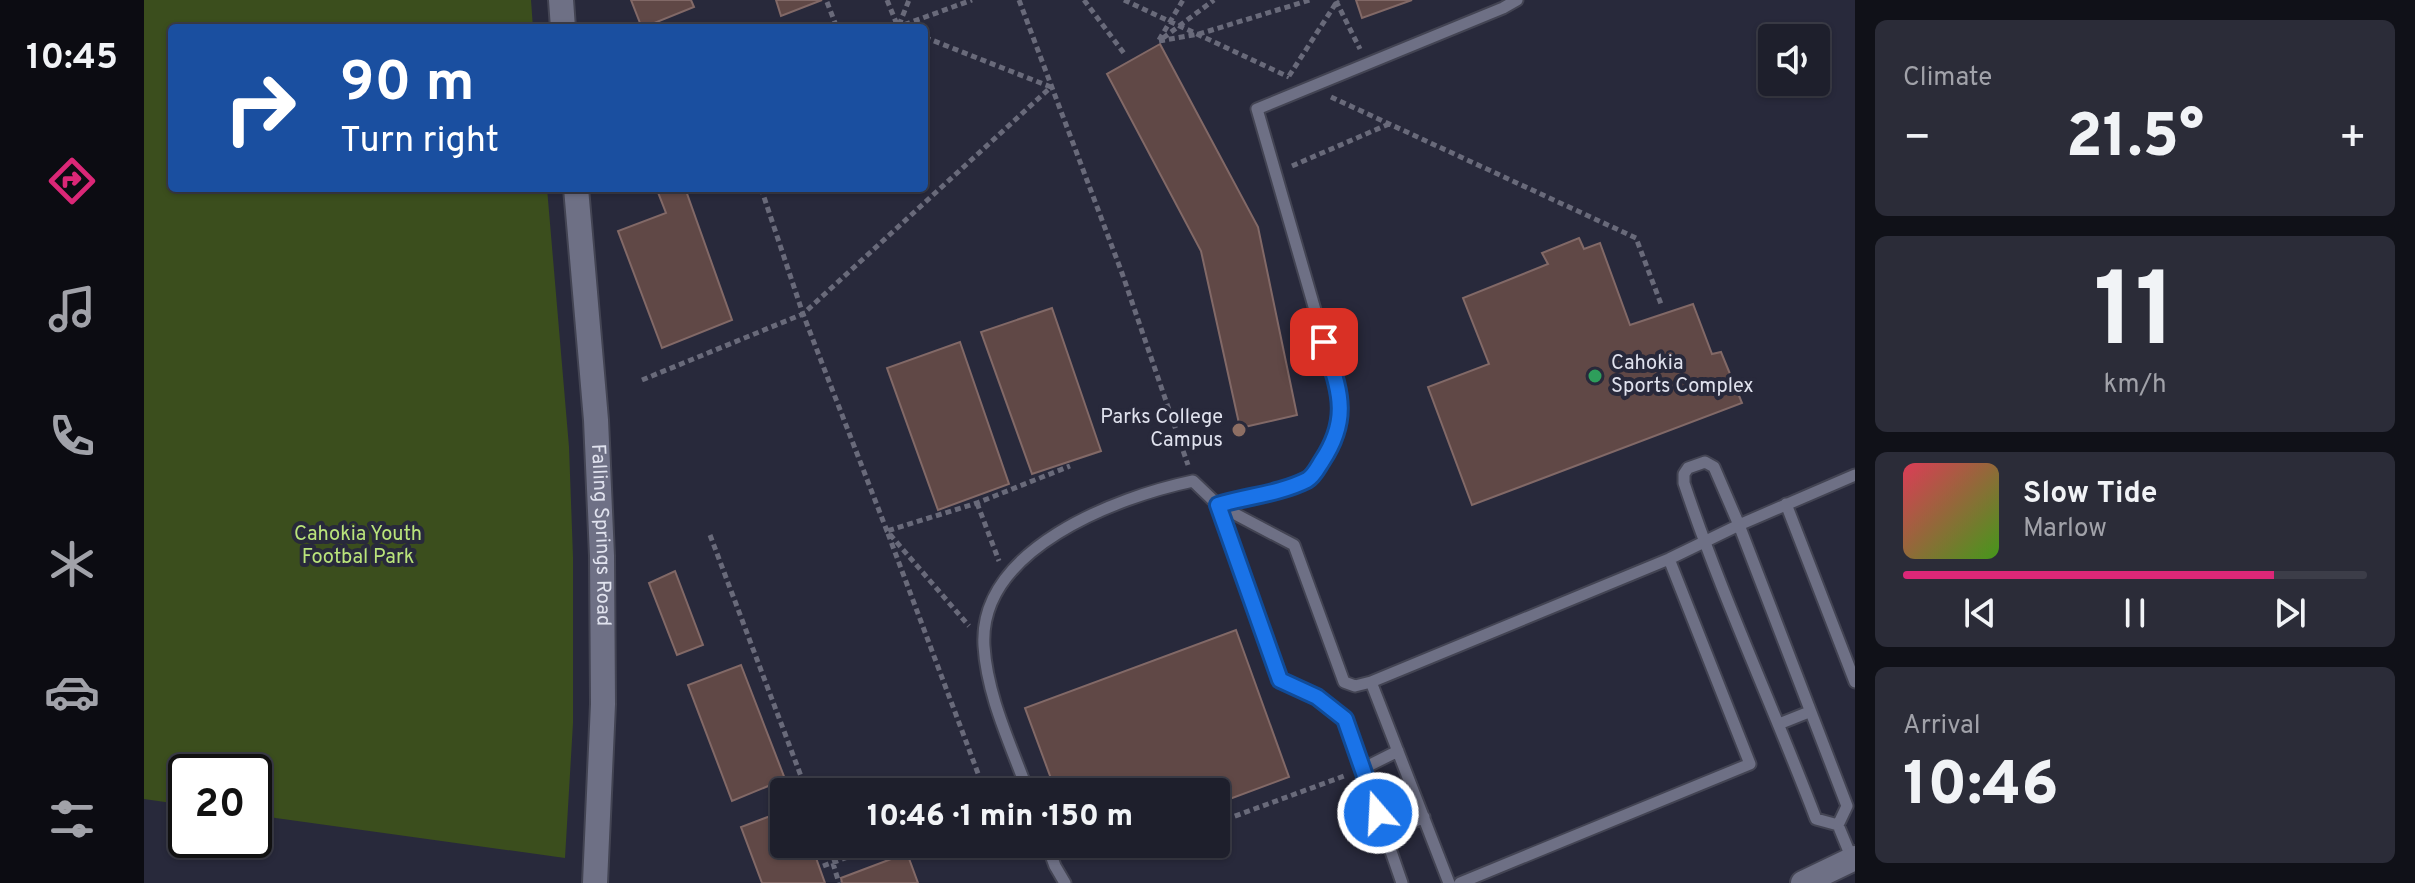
<!DOCTYPE html>
<html lang="en">
<head>
<meta charset="utf-8">
<style>
	:root { --surface:#1e1f2c; --page:#2b2c38; --text:#f1f3f6; --muted:#a1a2a9; --line:#3c3d48; --accent:#db2777 }
	body { margin:0; font-family:Overpass,sans-serif; background:var(--page); color:var(--text); height:100vh; display:flex; flex-direction:column; font-size:30px; white-space:nowrap }
	* { box-sizing:border-box; margin:0 }
	p { font-size:26px; color:var(--muted) }
	.icon { flex:none; width:44px; height:44px; fill:none; stroke:currentColor; stroke-width:2; stroke-linecap:round; stroke-linejoin:round }
	.map { position:relative; flex:1; overflow:hidden }
	.details { display:flex; flex-direction:column; gap:20px; padding:20px; background:#101118; width:560px }
	.details>* { flex:none }
	.guide { position:absolute; left:24px; top:24px; width:760px; height:168px; border-radius:8px; box-shadow:0 2px 6px #0004,0 0 0 2px var(--line); background:#1a4fa0; color:#fff; overflow:hidden }
	.fabs { position:absolute; left:1614px; top:24px; display:grid; gap:16px }
	.fabs a { display:grid; place-items:center; width:72px; height:72px; border-radius:8px; background:var(--surface); box-shadow:0 2px 6px #0004,0 0 0 2px var(--line); font-size:40px }
	.speed { position:absolute; left:24px; top:754px; display:flex; gap:16px; font-size:40px; font-weight:700; text-align:center }
	.speed>* { display:grid; place-content:center; width:104px; height:104px; border-radius:50%; background:var(--surface); box-shadow:0 2px 6px #0004,0 0 0 2px var(--line); line-height:1 }
	.speed .limit { border:4px solid #111; border-radius:12px; background:#fff; color:#111 }
	.pin { position:absolute; display:grid; place-items:center; width:68px; height:68px; color:#fff; margin:-34px; border-radius:16px; box-shadow:0 4px 12px #0006 }
	.me { position:absolute; width:88px; margin:-44px; rotate:341deg; stroke-linejoin:round; filter:drop-shadow(0 0 6px #0008) }
	.turn { display:flex; align-items:center; gap:28px; height:168px; padding:0 40px; font-size:36px }
	.turn .icon { width:104px; height:104px; stroke-width:2.5 }
	.turn b { display:block; font-size:56px; line-height:68px }
	.big { font-size:60px; font-weight:800; line-height:1.1 }
	.details .card { flex:1; display:flex; flex-direction:column; justify-content:center; gap:12px; min-width:0; padding:0 28px; border-radius:12px; background:var(--page) }
	.details .dial { align-items:center; gap:0 }
	.dial b { font-size:104px; line-height:1 }
	.song { display:flex; align-items:center; gap:24px }
	.cover { width:96px; height:96px; border-radius:12px; background:linear-gradient(135deg,hsl(350 70% 55%),hsl(100 70% 35%)) }
	.played { height:8px; border-radius:4px; background:linear-gradient(90deg,var(--accent) 80%,var(--line) 80%) }
	.keys { display:flex; justify-content:space-around; direction:ltr }
	.heat { display:flex; justify-content:space-between; align-items:center; font-size:44px; direction:ltr }
	.trip { position:absolute; left:626px; top:778px; width:460px; height:80px; border-radius:8px; background:var(--surface); box-shadow:0 2px 6px #0004,0 0 0 2px var(--line); font-weight:800; line-height:80px; text-align:center }
	main { display:flex; flex:1; min-height:0 }
	.menu { display:flex; flex-direction:column; width:144px; justify-content:space-around; align-items:center; background:#0c0c12; color:var(--muted) }
	.menu .icon { width:56px; height:56px }
	.menu .active { color:var(--accent) }
	.menu b { font-size:36px; color:var(--text) }
	.map>svg:first-child { display:block }
	.green { fill:#3b4e1d }
	.building { fill:#604846; stroke:#826967; stroke-width:2 }
	.lines { fill:none; stroke-linecap:round; stroke-linejoin:round }
	.service-casing { stroke:#434453; stroke-width:15 }
	.tertiary-casing { stroke:#434453; stroke-width:28 }
	.secondary-casing { stroke:#434453; stroke-width:28 }
	.path { stroke:#696a7a; stroke-width:5; stroke-dasharray:6 4; stroke-linecap:butt }
	.service { stroke:#6e7085; stroke-width:11 }
	.tertiary { stroke:#6e7085; stroke-width:24 }
	.secondary { stroke:#6e7085; stroke-width:24 }
	.route-casing { stroke:#114b97; stroke-width:20 }
	.route { stroke:#1a73e8; stroke-width:14 }
	.leisure-dot { fill:#2e9e5b; stroke:#28293b; stroke-width:3 }
	.education-dot { fill:#8d6e63; stroke:#28293b; stroke-width:3 }
	.labels { text-anchor:middle; dominant-baseline:central; stroke-width:8; stroke-linejoin:round; paint-order:stroke }
	.poi-label { font-size:20px; fill:#e0e2ee; stroke:#28293b; text-anchor:start }
	.park-label { font-size:20px; fill:#bae47b; stroke:#28293b }
	.street-label { font-size:20px; fill:#e0e2ee; stroke:#28293b }
</style>
</head>
<body>
<main>
<nav class="menu">
<b>10:45</b>
<svg class="icon active" aria-label="directions" viewBox="0 0 24 24"><path d="M12 3l9 9-9 9-9-9zM9 14v-3h6M13 9l2 2-2 2"/></svg>
<svg class="icon" aria-label="music" viewBox="0 0 24 24"><path d="M9 18V5l10-2v13"/><circle cx="6" cy="18" r="3"/><circle cx="16" cy="16" r="3"/></svg>
<svg class="icon" aria-label="phone" viewBox="0 0 24 24"><path d="M5 4h4l2 5-3 2q2 4 5 5l2-3 5 2v4C11 20 4 13 5 4z"/></svg>
<svg class="icon" aria-label="climate" viewBox="0 0 24 24"><path d="M12 3v18M4 7l16 10M4 17L20 7"/></svg>
<svg class="icon" aria-label="car" viewBox="0 0 24 24"><path d="M5 17H2v-5l4-1 3-4h7l3 4 3 1v5h-3M9 17h6M6 11h13"/><circle cx="7" cy="17" r="2"/><circle cx="17" cy="17" r="2"/></svg>
<svg class="icon" aria-label="filters" viewBox="0 0 24 24"><path d="M4 7h16M4 17h16"/><circle cx="9" cy="7" r="2"/><circle cx="15" cy="17" r="2"/></svg>
</nav>
<div class="map">
<svg width="1711" height="883" viewBox="0 0 1711 883">
	<rect width="100%" height="100%" fill="#28293b"/>
	<path class="green" d="M0,0H387L389,28H28V188H403L425,447L429,557V723L421,858L110,815V772H42V805L0,799Z"/>
	<path class="building" d="M487,0H547L550,7L498,28Z
		M632,0H678L637,16Z
		M1212,0H1268L1218,18Z
		M1016,44L1114,227L1153,415L1096,428L1057,251L963,74Z
		M502,188H541L588,320L518,348L474,231L522,213L513,190L504,192Z
		M1435,238L1440,249L1456,243L1486,325L1549,304L1568,354L1577,352L1598,403L1328,505L1284,387L1345,364L1319,298L1404,264L1398,253Z
		M908,308L957,451L888,474L837,332Z
		M816,342L865,484L794,510L743,368Z
		M531,571L559,645L533,655L505,583Z
		M1092,630L1145,777L1072,804V792H912L881,708Z
		M597,665L641,779L588,801L544,685Z
		M640,811V844H667L681,883H618L597,827Z
		M932,844H962L935,854Z
		M763,853L774,883H698L697,878Z"/>
	<g class="lines">
		<defs>
			<path id="service" d="M1561,462L1570,467L1595,525L1703,806L1694,825L1672,819C1629,706 1578,597 1540,483V474L1544,468Z
				M1642,504L1711,682
				M1074,505L1113,497L1167,479L1184,452L1194,427L1197,400L1113,109L1359,8L1373,0
				M1074,505L1150,545L1200,682L1211,686L1227,682
				M1635,724L1665,712
				M1218,769L1254,751
				M884,792C867,745 843,696 840,646C834,549 973,497 1049,481L1074,505L1136,680L1173,697L1201,719L1258,883
				M1694,825L1708,859
				M1241,835L1280,817
				M903,844L911,866L921,883
				M1305,883L1227,682L1525,559L1595,525L1711,475
				M1316,883L1606,764L1525,559"/>
			<g id="tertiary">
				<path d="M417,0L419,28"/>
				<path id="s1" d="M432,188L452,420L458,556L459,704L451,883"/>
			</g>
			<path id="secondary" d="M1659,883L1711,858"/>
		</defs>
		<use href="#service" class="service-casing"/>
		<use href="#tertiary" class="tertiary-casing"/>
		<use href="#secondary" class="secondary-casing"/>
		<path class="path" d="M743,0L754,27L756,28
			M875,0L978,273L1044,465
			M940,0L982,56
			M980,0L1145,77
			M1192,1L1216,49
			M683,2L693,28
			M755,25L765,0
			M751,28L828,0
			M1019,38L1070,0
			M1015,40L1039,0
			M1015,41L1055,34L1166,0
			M1145,76L1194,0
			M1187,97L1492,238L1517,304
			M1148,166L1245,124
			M617,188L659,314L743,531L825,626
			M498,380L659,314L907,87L780,37
			M833,503L855,561
			M566,535L663,792
			M841,792L743,531L833,503L926,466
			M1072,823L1203,775
			M683,844L695,883
			M679,866L740,844"/>
		<use href="#service" class="service"/>
		<use href="#tertiary" class="tertiary"/>
		<use href="#secondary" class="secondary"/>
	</g>
	<g class="lines">
		<defs>
			<path id="route" d="M1180,342C1194,388 1208,416 1178,461C1174,467 1170,476 1163,480C1135,494 1103,496 1074,505L1136,680L1173,697L1201,719L1234,813"/>
		</defs>
		<use href="#route" class="route-casing"/>
		<use href="#route" class="route"/>
	</g>
	<circle class="leisure-dot" cx="1451" cy="376" r="8"/>
	<circle class="education-dot" cx="1095" cy="430" r="8"/>
	<g class="labels">
		<g class="poi-label">
			<text x="1467" y="364">Cahokia<tspan x="1467" dy="23">Sports Complex</tspan></text>
			<text x="1079" y="418" text-anchor="end">Parks College<tspan x="1079" dy="23">Campus</tspan></text>
		</g>
		<g class="park-label">
			<text x="214" y="535">Cahokia Youth<tspan x="214" dy="23">Footbal Park</tspan></text>
		</g>
		<g class="street-label">
			<text stroke="none"><textPath href="#s1" startOffset="348">Falling Springs Road</textPath></text>
		</g>
	</g>
</svg>
<div class="fabs">
<a><svg class="icon" aria-label="sound" viewBox="0 0 24 24"><path d="M4 9h4l5-4v14l-5-4H4zM17 9q2 3 0 6"/></svg></a>
</div>
<div class="speed"><div class="limit">20</div></div>
<div class="pin" style="left:1180px;top:342px;background:#d93025"><svg class="icon" aria-label="arrive" viewBox="0 0 24 24"><path d="M6 21V4h12l-3 4 3 4H6"/></svg></div>
<svg class="me" style="left:1234px;top:813px" viewBox="-20 -20 40 40"><circle r="17" fill="#1a73e8" stroke="#fff" stroke-width="3"/><path d="M0-11L8 9 0 5-8 9z" fill="#fff"/></svg>
<div class="trip">10:46 · 1 min · 150 m</div>
<div class="guide">
<div class="turn"><svg class="icon" aria-label="right" viewBox="0 0 24 24"><path d="M7 20v-9h11M14 6l5 5-5 5"/></svg><div><b>90 m</b>Turn right</div></div>
</div>
</div>
<section class="details">
<div class="card"><p>Climate</p>
<div class="heat"><a>−</a><b class="big">21.5°</b><a>+</a></div>
</div>
<div class="card dial"><b>11</b><p>km/h</p></div>
<div class="card">
<div class="song"><i class="cover"></i><div><b>Slow Tide</b><p>Marlow</p></div></div>
<div class="played"></div>
<div class="keys"><svg class="icon" aria-label="previous" viewBox="0 0 24 24"><path d="M18 5L8 12l10 7zM5 5v14"/></svg><svg class="icon" aria-label="pause" viewBox="0 0 24 24"><path d="M8 5v14M16 5v14"/></svg><svg class="icon" aria-label="next" viewBox="0 0 24 24"><path d="M6 5l10 7-10 7zM19 5v14"/></svg></div>
</div>
<div class="card"><p>Arrival</p><b class="big">10:46</b></div>
</section>
</main>
</body>
</html>
